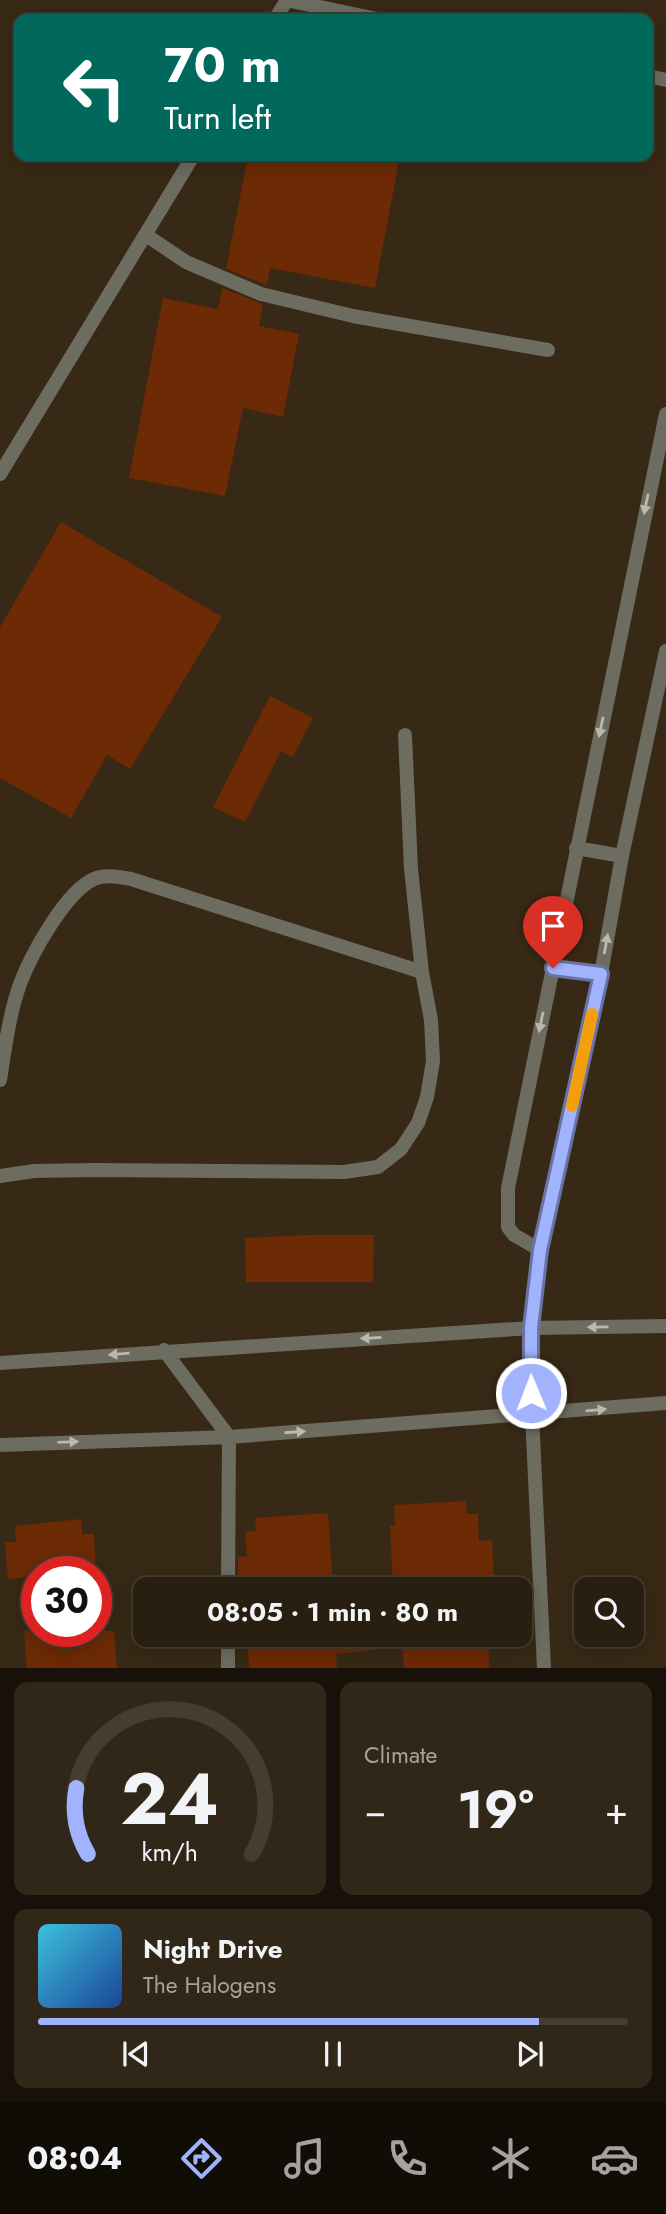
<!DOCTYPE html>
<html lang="en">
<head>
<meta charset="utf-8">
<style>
	:root { --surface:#291f10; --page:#312719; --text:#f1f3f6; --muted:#a5a29f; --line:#453d30; --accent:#a1b3fd }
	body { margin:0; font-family:Jost,sans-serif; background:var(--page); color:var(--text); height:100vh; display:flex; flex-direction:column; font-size:26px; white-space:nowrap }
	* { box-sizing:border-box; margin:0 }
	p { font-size:23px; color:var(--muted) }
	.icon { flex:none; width:38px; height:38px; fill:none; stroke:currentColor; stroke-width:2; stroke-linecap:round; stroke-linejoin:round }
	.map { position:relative; height:1668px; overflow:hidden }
	.panel { display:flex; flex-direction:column; gap:14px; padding:14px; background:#171109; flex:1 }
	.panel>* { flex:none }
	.banner { position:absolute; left:14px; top:14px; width:639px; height:147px; border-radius:14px; box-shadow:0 4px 18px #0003,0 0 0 2px var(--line); background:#00695c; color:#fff; overflow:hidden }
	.controls { position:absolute; left:574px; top:1577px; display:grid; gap:14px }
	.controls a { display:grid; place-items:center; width:70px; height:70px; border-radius:14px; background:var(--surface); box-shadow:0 4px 18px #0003,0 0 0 2px var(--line); font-size:35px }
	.speed { position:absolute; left:21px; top:1556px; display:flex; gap:14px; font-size:35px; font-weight:700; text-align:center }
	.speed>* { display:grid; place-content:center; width:91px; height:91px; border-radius:50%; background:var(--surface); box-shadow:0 4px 18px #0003,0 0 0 2px var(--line); line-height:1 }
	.speed .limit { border:10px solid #d22; background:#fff; color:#111 }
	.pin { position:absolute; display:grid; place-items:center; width:60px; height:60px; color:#fff; margin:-72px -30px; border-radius:50% 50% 50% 0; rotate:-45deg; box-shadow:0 0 7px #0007 }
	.pin .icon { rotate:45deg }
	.me { position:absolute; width:77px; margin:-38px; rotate:359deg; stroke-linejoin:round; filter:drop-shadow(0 0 5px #0008) }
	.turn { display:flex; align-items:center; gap:24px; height:147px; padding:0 35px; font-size:32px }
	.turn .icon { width:91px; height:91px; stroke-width:2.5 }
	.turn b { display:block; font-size:49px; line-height:60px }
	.big { font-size:52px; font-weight:700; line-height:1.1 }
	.panel .widget { flex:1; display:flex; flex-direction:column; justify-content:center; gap:10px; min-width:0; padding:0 24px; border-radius:14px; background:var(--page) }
	.panel .dial { align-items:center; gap:0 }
	.dial svg { height:182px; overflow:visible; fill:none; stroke:var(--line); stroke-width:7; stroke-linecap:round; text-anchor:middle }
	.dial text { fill:var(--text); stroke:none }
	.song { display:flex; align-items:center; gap:21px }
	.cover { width:84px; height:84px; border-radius:10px; background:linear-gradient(135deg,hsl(190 70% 55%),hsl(220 70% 35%)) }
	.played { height:7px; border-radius:4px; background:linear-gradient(90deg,var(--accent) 85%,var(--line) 85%) }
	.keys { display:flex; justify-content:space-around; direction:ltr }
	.heat { display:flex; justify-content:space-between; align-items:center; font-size:38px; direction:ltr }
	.panel .tiles { flex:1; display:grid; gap:14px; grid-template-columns:1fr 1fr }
	.widget:last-child { grid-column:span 2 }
	.trip { position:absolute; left:133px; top:1577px; width:399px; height:70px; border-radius:14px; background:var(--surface); box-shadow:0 4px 18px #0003,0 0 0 2px var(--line); font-weight:700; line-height:70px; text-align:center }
	.menu { display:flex; height:112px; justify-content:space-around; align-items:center; background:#100c06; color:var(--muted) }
	.menu .icon { width:49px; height:49px }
	.menu .on { color:var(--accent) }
	.menu b { font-size:32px; color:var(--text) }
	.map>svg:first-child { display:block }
	.building { fill:#6c2a05 }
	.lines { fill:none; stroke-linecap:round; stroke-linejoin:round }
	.service { stroke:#6c6c61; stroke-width:14 }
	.minor { stroke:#6c6c61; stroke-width:14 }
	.oneway { fill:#beb8ac }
	.route-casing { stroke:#6974a4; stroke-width:18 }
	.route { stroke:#a1b3fd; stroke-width:12 }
	.slow { stroke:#f59e0b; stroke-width:12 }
</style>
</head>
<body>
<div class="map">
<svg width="666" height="1668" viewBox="0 0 666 1668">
	<rect width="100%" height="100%" fill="#372915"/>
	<path class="building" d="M248,156H400L375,288L270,268L267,285L226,269Z
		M222,288L263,304L259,326L299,334L283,417L243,408L225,496L129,478L163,298L218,309Z
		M61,522L222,617L130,769L107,755L71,818L0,778V627Z
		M270,696L313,718L293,757L281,751L245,822L213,807Z
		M309,1235H374L373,1282H246L245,1238Z
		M466,1501L467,1514H478L479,1541L492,1540L494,1578H485V1589H367L393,1587L390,1526H395L394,1505Z
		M328,1513L333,1589H238V1557L247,1556L245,1532L256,1531L255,1518Z
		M81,1519L82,1534H94L96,1572H37V1576L8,1579L5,1542H16L15,1526Z
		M24,1631H114L117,1668H27Z
		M247,1634H488L489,1668H404L402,1647L336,1654L337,1668H249Z"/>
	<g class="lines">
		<path class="service" d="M0,1080C5,1048 9,1015 20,984C31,955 65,892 94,879C106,874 119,877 131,879L422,972
			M0,1176L34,1171L94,1170L344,1172L378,1167L401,1149L418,1123L427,1097L433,1061L431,1020L422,972L411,869L405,735"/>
		<path class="minor" d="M286,0L377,19
			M275,19L287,0
			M648,76L666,80
			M146,235L186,262L261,294L353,316L548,350
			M0,474L193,156
			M576,848L622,856
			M553,968L601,974
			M540,1250L514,1235L508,1227V1188L666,414
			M164,1350L229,1437L228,1589
			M0,1363L531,1328L666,1326
			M0,1445L229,1437L666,1403
			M228,1668V1634
			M544,1668L532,1415L531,1328L540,1250L601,974L622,856L666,651"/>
	</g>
	<defs><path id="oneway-solid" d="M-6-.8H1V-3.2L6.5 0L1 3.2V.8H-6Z" transform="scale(1.75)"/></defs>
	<g class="oneway">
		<use href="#oneway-solid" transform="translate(646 504) rotate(102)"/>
		<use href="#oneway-solid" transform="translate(601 727) rotate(102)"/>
		<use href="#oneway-solid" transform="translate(606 944) rotate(-80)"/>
		<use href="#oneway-solid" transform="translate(541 1022) rotate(102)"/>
		<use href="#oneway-solid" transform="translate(598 1327) rotate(179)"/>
		<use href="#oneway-solid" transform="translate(371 1338) rotate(177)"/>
		<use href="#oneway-solid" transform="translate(119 1354) rotate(175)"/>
		<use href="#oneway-solid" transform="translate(596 1410) rotate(-5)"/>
		<use href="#oneway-solid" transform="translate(295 1432) rotate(-4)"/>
		<use href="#oneway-solid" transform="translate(68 1442) rotate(-2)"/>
	</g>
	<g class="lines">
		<defs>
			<path id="route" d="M531,1393V1328L540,1250L601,974L553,968"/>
		</defs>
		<use href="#route" class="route-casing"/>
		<use href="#route" class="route"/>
		<path class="slow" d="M572,1106L592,1014"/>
	</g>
</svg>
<div class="controls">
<a><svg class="icon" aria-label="search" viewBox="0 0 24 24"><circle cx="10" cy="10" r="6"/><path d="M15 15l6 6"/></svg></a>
</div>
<div class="speed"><div class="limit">30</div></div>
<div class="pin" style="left:553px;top:968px;background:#d93025"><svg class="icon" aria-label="arrive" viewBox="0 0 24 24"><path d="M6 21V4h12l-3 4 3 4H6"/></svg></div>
<svg class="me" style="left:531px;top:1393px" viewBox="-20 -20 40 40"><circle r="17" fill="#a1b3fd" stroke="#fff" stroke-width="3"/><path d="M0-11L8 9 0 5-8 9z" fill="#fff"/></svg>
<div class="trip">08:05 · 1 min · 80 m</div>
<div class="banner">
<div class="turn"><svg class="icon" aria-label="left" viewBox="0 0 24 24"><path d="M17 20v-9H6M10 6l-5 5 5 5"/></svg><div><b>70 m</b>Turn left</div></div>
</div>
</div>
<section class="panel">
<div class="tiles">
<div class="widget dial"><svg viewBox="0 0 100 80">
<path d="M14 69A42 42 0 1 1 86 69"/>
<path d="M14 69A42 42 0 0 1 9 40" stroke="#a1b3fd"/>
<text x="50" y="56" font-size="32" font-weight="700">24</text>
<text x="50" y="72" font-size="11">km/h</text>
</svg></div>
<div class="widget"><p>Climate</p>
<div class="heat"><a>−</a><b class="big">19°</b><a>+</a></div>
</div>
<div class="widget">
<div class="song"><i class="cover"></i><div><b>Night Drive</b><p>The Halogens</p></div></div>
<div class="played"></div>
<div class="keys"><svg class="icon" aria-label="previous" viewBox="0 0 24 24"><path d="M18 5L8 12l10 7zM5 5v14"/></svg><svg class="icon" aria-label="pause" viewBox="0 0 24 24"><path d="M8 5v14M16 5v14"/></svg><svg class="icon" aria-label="next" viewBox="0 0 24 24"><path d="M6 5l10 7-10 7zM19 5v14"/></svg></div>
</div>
</div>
</section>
<nav class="menu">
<b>08:04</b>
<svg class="icon on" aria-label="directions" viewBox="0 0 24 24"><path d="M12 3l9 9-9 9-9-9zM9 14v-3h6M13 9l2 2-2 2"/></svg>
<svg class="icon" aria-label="music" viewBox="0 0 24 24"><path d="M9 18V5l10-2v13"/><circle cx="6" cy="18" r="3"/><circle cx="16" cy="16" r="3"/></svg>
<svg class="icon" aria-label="phone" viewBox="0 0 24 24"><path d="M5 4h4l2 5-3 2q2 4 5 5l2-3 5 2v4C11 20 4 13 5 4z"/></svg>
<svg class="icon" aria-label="climate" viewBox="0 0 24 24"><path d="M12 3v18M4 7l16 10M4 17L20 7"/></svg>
<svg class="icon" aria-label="car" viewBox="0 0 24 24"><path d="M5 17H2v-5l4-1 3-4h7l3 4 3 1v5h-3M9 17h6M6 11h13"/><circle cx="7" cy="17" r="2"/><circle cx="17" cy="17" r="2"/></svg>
</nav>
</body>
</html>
